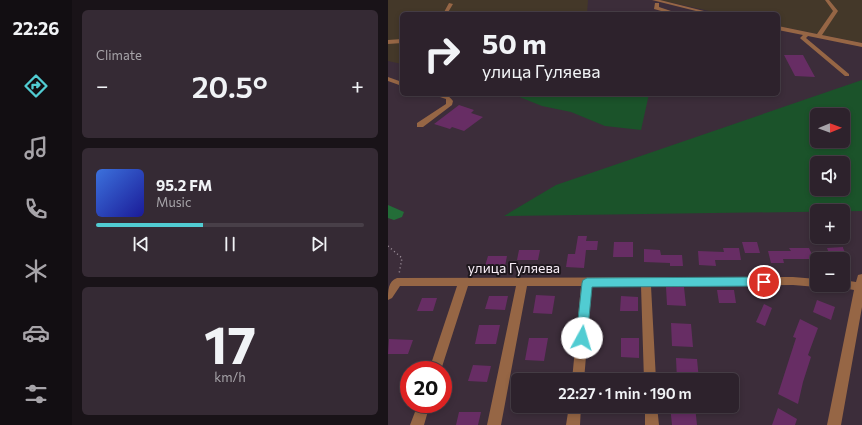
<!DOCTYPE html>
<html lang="en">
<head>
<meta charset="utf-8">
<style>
	:root { --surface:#2d222c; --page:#352a34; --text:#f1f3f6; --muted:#a7a4a9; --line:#483f48; --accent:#51ccd2 }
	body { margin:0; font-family:Commissioner,sans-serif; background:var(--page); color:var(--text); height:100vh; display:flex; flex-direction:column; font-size:15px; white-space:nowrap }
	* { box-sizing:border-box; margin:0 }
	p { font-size:13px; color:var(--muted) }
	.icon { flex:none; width:22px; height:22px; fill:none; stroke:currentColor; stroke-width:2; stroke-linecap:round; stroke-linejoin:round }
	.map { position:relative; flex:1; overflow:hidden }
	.sheet { display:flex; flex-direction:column; gap:10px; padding:10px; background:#191318; width:316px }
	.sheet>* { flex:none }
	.top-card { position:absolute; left:12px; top:12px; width:380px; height:84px; border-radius:6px; box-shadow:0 2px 6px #0003,0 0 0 1px var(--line); background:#2d222c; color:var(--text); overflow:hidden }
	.needle { width:26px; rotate:89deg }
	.buttons { position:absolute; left:422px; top:108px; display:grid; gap:8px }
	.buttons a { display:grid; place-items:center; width:40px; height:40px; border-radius:6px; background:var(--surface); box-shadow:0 2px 6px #0003,0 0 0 1px var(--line); font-size:20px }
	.speed { position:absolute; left:12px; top:361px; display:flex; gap:8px; font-size:20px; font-weight:700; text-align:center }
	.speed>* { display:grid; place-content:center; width:52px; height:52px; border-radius:50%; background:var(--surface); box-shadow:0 2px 6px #0003,0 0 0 1px var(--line); line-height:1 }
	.speed .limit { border:6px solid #d22; background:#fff; color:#111 }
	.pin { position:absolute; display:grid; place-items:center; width:34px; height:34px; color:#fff; margin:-17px; border:2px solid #fff; border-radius:50%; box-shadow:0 1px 4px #0007 }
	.me { position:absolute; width:44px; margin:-22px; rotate:6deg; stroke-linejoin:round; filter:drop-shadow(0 0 3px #0008) }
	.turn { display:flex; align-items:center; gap:14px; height:84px; padding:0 16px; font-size:18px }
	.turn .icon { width:52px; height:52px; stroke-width:2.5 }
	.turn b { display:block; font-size:28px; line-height:34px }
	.big { font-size:30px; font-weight:600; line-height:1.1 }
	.sheet .widget { flex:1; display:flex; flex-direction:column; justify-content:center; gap:6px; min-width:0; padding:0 14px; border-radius:6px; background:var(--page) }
	.sheet .dial { align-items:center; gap:0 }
	.dial b { font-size:52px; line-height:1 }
	.song { display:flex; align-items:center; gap:12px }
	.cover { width:48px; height:48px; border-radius:6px; background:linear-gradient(135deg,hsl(220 70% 55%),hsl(240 70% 35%)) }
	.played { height:4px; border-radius:2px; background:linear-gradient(90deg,var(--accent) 40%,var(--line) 40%) }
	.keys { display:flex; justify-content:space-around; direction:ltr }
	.heat { display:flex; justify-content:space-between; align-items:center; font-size:22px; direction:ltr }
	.trip { position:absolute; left:123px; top:373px; width:228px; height:40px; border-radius:6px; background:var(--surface); box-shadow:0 2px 6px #0003,0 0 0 1px var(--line); font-weight:600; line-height:40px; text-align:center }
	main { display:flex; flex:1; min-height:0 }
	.tabs { display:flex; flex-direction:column; width:72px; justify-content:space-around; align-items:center; background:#120e12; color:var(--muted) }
	.tabs .icon { width:28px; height:28px }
	.tabs .active { color:var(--accent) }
	.tabs b { font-size:18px; color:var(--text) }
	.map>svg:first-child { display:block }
	.industrial { fill:#443829 }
	.green { fill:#1b532a; fill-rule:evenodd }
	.forest { fill:#236d38 }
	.building { fill:#672d64 }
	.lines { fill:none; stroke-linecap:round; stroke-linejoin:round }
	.path { stroke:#9e919c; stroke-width:1.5; stroke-dasharray:1 3; stroke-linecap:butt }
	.minor { fill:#966645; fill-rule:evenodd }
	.route { fill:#51ccd2; stroke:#358588 }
	.labels { text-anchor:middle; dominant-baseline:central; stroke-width:4; stroke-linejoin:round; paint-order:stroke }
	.street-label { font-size:14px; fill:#f8eef7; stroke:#1f181e }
</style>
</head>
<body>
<main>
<nav class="tabs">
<b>22:26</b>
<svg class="icon active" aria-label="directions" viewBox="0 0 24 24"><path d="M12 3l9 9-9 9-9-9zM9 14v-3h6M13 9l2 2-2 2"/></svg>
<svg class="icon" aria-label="music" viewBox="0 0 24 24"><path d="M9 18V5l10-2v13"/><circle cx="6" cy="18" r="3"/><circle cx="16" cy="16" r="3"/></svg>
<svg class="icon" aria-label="phone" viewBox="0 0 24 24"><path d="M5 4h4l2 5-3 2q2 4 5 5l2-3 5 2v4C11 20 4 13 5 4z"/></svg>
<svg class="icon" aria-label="climate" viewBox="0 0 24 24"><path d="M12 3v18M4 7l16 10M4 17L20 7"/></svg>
<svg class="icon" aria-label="car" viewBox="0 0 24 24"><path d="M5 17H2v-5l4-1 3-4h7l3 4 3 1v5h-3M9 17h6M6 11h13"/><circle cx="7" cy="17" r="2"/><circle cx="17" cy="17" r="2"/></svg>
<svg class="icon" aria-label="filters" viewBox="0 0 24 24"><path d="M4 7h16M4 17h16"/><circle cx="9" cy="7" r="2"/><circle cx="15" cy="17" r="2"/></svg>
</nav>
<section class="sheet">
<div class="widget"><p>Climate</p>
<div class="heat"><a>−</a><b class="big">20.5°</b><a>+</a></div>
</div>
<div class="widget">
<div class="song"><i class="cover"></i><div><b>95.2 FM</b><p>Music</p></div></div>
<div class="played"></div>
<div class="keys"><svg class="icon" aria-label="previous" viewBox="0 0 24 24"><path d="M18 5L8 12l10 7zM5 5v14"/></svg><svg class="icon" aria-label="pause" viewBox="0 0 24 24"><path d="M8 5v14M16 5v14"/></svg><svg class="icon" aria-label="next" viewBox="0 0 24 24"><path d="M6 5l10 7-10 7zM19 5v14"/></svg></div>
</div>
<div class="widget dial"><b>17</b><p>km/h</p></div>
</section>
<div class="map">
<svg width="474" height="425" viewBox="0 0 474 425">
	<rect width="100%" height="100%" fill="#3c2d3a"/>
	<path class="industrial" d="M0,0H200L199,14H14V64L0,61Z
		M272,0H474V43L390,26V14H335Z"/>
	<path class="green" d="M474,80V211L116,216L168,185ZM429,115H455V141H429ZM429,163H455V189H429Z
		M124,94H261L253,130L217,126L183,112L154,106Z"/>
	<path class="forest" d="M0,205L16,212L14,217L6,220L0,218Z"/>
	<path class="building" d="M396,55H415L427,77L407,76Z
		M71,105L86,110L83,113L95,117L76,131L64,127L62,129L46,124Z
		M190,236H199L198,241H210L209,250H198L196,268L178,267L180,254H187Z
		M226,242H245V257H225Z
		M354,242H369L372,253H357Z
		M455,247V248L462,263H455V259H443L439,248Z
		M335,248H351L353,260H327L328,266L311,265L310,251L336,252Z
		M401,248H421L426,259H395L396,263H383L380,251H403Z
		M256,249L272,250L273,255H294L295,266H282V263L256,262Z
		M131,250H152L150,260H129Z
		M100,256H119L117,266H97Z
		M278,287H296L298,306L279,305Z
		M329,290H346L348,303H331Z
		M148,295L167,296L164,314L145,313Z
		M101,296H120L117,310L97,309Z
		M233,296L250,297V311H232Z
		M34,298H49L45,311H29Z
		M429,300L447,307L443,320L425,312Z
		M376,304L384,308L377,326L368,322Z
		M412,319L430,328L420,355L423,357L415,382L410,404L390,394L408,338L405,337Z
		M283,323L303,324L305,347L284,346Z
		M91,325H112L108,344H87Z
		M141,338H160L156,361L137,360Z
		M233,338H251V358L233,357Z
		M1,339L25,340L20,354H0Z
		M288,358L309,359L311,380H289Z
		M85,365L103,366L99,382L80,381Z
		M132,406H151L150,412H131Z
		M282,406H307L309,425H284Z
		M390,408L409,419L407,425H384Z
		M71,412H93L90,425H68Z"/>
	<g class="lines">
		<path class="path" d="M0,246L14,258L11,274"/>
		<path class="minor" d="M264,0H272L328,14H320Z
			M437,0H441L450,11L434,35L474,43V47L420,36L418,38L461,74V76H457L413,39L412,38L415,35L390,30V26L429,34L445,11Z
			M61,3L65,4L59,14H55Z
			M267,3H271V7L292,14H284L266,9Z
			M14,39V43L0,44V40Z
			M0,77L14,82V86L0,81Z
			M43,94C51,94 60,93 65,101L64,105L35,127H29V123L58,104V99Z
			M474,274V307L453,425H439L466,290L455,288L450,285H455V280L468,282L470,275Z
			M405,277L429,279V285H433L429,287L405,285L263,286L268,380H256L253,286H204L196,380H184L193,286H139L113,425H99L128,286H80L53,370H41L69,286H12L4,298L0,300C0,291 0,281 9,278Z
			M30,404H42L36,425H22Z
			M181,406H193L192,425H178Z
			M257,406H269L271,425H257Z"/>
	</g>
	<path class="route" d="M376,277L379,279L381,282L379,285L376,286L204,287L199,338L198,342L194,344L189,342L188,338L194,283L195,280L199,278Z"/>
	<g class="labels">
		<g class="street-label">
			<text x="126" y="267">улица Гуляева</text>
		</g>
	</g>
</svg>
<div class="buttons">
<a><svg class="needle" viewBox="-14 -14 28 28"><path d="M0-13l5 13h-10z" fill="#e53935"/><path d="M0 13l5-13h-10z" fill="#a7a4a9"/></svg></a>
<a><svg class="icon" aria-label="sound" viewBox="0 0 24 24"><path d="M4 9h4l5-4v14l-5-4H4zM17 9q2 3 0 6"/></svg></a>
<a>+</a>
<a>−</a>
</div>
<div class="speed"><div class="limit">20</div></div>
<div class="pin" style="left:376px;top:282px;background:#d93025"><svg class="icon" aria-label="arrive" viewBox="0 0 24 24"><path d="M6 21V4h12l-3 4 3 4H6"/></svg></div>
<svg class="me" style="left:194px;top:338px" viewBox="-20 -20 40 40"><circle r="19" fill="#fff"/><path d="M0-13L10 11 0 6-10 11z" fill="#51ccd2"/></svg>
<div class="trip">22:27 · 1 min · 190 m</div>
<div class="top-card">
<div class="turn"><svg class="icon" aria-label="right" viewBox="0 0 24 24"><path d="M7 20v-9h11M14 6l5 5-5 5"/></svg><div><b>50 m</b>улица Гуляева</div></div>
</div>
</div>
</main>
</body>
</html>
